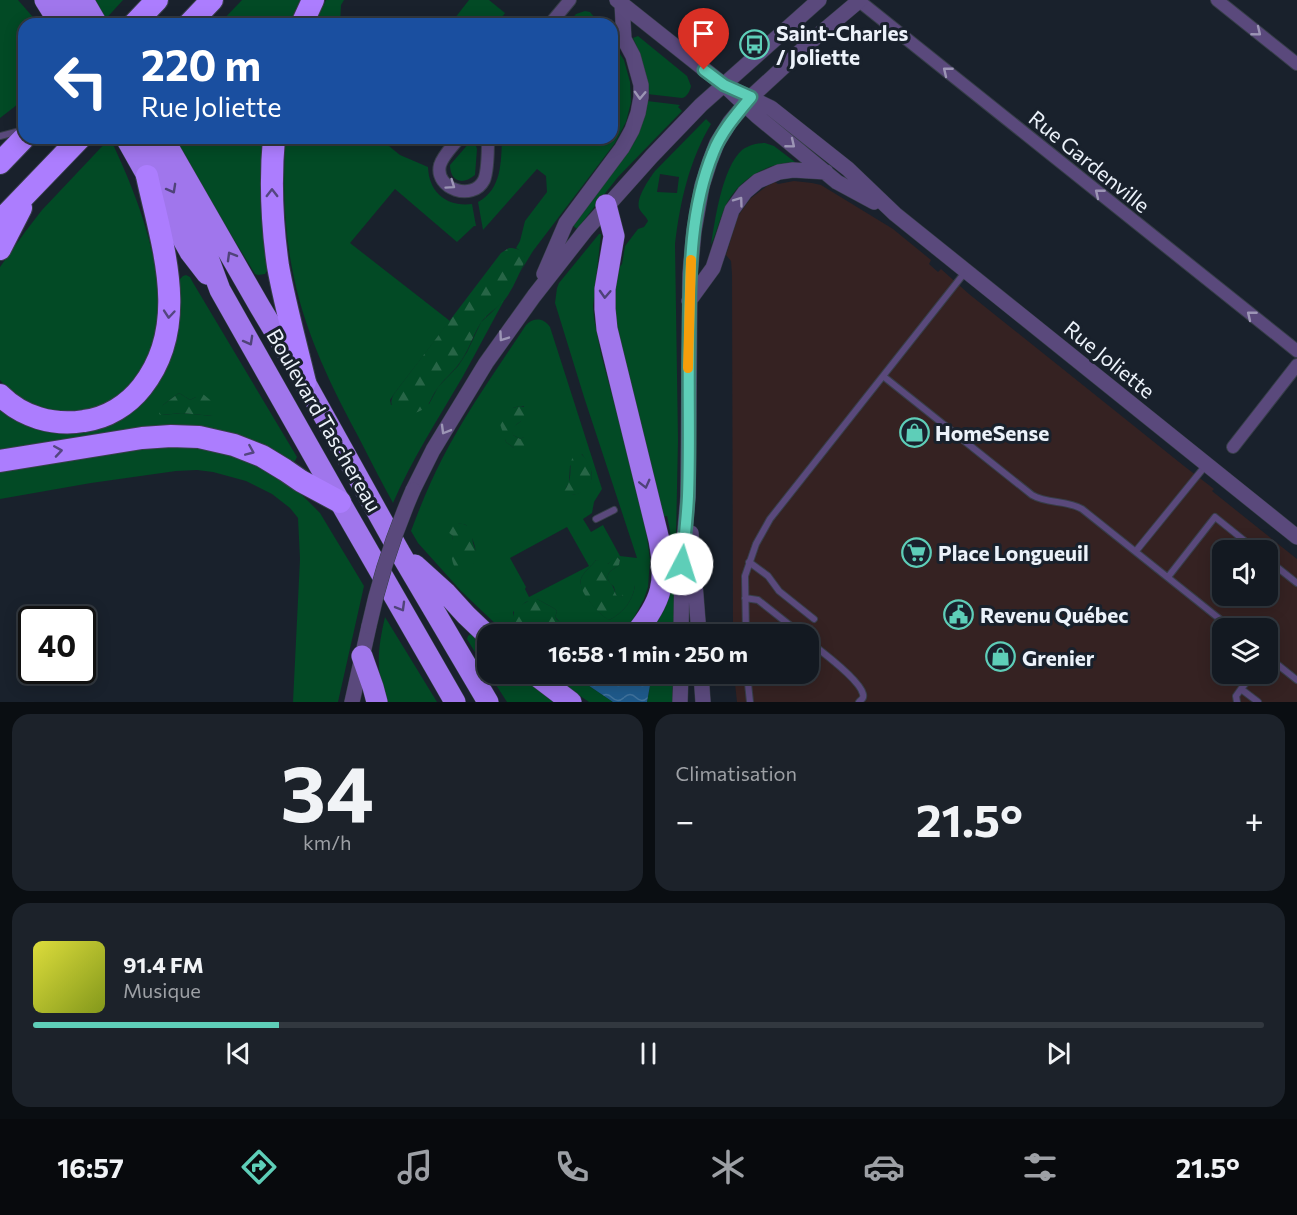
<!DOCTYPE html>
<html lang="fr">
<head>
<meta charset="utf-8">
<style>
	:root { --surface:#131921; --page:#1c222a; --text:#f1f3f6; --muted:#9da0a5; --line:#32383f; --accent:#5eceb8 }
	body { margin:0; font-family:Commissioner,sans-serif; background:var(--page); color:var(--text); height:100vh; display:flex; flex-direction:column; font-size:22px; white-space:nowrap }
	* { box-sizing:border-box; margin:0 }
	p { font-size:20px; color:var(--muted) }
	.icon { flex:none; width:33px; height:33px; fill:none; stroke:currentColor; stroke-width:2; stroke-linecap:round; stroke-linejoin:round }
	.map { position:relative; height:702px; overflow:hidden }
	.details { display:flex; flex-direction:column; gap:12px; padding:12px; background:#0a0e12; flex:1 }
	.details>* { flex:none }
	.top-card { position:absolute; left:18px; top:18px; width:600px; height:126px; border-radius:18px; box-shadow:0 3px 15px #0003,0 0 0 2px var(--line); background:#1a4fa0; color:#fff; overflow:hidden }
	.controls { position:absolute; left:1212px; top:540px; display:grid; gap:12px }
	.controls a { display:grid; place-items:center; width:66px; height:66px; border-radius:12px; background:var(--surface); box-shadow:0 3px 15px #0003,0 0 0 2px var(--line); font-size:30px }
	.speed { position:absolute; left:18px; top:606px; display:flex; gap:12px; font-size:30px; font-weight:700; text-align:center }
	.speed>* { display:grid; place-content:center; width:78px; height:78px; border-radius:50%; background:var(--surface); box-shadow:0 3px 15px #0003,0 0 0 2px var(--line); line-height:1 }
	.speed .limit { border:3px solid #111; border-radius:9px; background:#fff; color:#111 }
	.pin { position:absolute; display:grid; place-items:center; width:51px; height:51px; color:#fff; margin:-62px -26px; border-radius:50% 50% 50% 0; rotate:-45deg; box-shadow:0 0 6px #0007 }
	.pin .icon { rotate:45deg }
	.me { position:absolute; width:66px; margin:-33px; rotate:5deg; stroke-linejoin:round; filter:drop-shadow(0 0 4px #0008) }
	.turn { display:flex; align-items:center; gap:21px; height:126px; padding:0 24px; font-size:27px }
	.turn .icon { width:78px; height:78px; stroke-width:2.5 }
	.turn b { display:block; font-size:42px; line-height:51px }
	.big { font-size:45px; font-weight:700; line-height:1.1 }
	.details .tile { flex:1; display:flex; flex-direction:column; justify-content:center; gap:9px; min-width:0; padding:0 21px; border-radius:18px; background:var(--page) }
	.details .dial { align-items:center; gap:0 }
	.dial b { font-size:78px; line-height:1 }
	.song { display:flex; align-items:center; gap:18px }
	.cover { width:72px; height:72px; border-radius:9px; background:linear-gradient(135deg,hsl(60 70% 55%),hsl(70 70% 35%)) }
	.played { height:6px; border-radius:3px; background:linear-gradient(90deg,var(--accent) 20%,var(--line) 20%) }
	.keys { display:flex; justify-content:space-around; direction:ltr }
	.heat { display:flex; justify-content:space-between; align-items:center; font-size:33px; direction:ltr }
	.details .tiles { flex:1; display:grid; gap:12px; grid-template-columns:1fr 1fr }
	.tile:last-child { grid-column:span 2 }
	.trip { position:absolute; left:477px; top:624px; width:342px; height:60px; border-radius:18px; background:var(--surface); box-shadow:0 3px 15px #0003,0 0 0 2px var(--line); font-weight:700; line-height:60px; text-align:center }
	.tab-bar { display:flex; height:96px; justify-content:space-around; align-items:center; background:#080a0d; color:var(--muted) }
	.tab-bar .icon { width:42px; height:42px }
	.tab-bar .active { color:var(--accent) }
	.tab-bar b { font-size:27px; color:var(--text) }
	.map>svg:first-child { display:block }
	.commercial { fill:#352222; fill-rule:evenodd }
	.green { fill:#024a25; fill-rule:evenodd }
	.forest { fill:url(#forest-firs) }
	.water { fill:url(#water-waves) }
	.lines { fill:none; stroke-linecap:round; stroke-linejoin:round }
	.service-casing { stroke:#373e49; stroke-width:8 }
	.minor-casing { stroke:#373e49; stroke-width:14 }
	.tertiary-casing { stroke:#373e49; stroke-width:16 }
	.trunk-casing { stroke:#373e49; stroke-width:22 }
	.motorway-casing { stroke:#373e49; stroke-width:24 }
	.service { stroke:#5a497c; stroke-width:6 }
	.minor { stroke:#5a497c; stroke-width:12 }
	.tertiary { stroke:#5a497c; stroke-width:15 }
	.trunk { stroke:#a076ec; stroke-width:21 }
	.motorway { stroke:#ac7dfe; stroke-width:22 }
	.tertiary-bridge-casing { stroke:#373e49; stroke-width:16; stroke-linecap:butt }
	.tertiary-bridge { stroke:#5a497c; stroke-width:15 }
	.oneway { stroke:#9c95b5 }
	.oneway2 { stroke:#4f4379 }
	.oneway3 { stroke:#544680 }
	.route-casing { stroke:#3d8678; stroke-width:15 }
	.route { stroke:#5eceb8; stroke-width:10 }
	.slow { stroke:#f59e0b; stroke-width:10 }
	.labels { text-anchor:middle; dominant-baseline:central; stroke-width:6; stroke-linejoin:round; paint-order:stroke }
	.poi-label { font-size:21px; font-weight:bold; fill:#ecf2fa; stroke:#19212c; text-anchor:start }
	.street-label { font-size:21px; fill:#ecf2fa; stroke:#19212c }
</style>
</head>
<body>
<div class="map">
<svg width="1297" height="702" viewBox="0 0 1297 702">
	<defs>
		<pattern id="forest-firs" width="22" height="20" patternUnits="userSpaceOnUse" patternTransform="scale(1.5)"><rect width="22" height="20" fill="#024a25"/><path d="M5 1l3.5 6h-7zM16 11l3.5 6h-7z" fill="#276546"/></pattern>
		<pattern id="water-waves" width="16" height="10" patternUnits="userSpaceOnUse" patternTransform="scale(1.5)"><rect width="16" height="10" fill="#1f5a8b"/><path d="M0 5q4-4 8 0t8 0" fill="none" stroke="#40729c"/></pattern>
	</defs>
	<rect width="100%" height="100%" fill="#19212c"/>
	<path class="commercial" d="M794,181L812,183L821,185L893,229L931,260L929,264L938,272L941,269L969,294L1184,466L1214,489L1212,491L1297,559V702H737L734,674H808V634H733L732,274L731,261L726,255L738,216L751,198L767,186L775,182L778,184ZM1222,550H1268V596H1222ZM1222,628H1268V674H1222Z"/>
	<path class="green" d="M0,0H18L39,24H24V96L21,99L22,101L0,118Z
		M91,0H123L103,22Z
		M242,0H300L289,24H219Z
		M326,0H344L341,5L340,24H315Z
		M469,0H489L505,13L497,24H452L451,23Z
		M585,11L590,12L600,24H567L576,14Z
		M638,36L687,76L691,86C690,91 687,97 682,98L647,94C646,74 642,57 633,38Z
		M612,41L624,60L630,82L631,102L626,122L615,143L533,251L514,282C521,269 533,257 516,248L520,241L525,221L547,192L546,176L537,169L483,230L478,202C502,189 501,162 502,138H612Z
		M647,101L680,105L678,107L682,111L618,177L577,229L572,225L634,143L643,121Z
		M706,119L711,124C689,161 680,202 675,244L678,440L674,634H646L672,565V547L670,531L667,516L663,517L614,318L616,277L617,270L622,264L625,246L638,229L644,227L648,221C646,216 641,213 639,208C636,198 649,179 655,171ZM660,174L679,177L677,193L657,192Z
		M110,138C141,203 187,316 135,380C125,391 109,405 95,409C89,410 83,410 77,411C47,414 19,403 0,380V267L25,232L42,210Z
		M172,138H262L260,192L261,214L267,271L265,274L258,275L255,274Z
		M286,138H379L400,155L428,167C429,193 447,207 472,204L476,226H474L457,242L395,189L350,243L450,321L394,394L390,400L391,405L429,404L438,387L458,366L467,352L481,322L492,312L506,297C491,324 477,351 462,378C438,419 412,459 393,503C381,481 370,460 359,438C332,388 306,335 294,278C284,232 282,185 286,138Z
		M470,142L475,143L477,149L475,175C462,186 450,181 450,165Z
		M765,143L774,146L795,162C765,163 736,181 724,209C719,221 716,234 711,245C715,220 722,168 742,150C749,145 757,143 765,143Z
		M599,234H601L593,306L594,318L601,354L644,515L650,560L648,587L644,599L631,623L619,634H568L569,631L555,617L557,611L555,609L537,599L526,602L513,612L516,625C529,627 541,630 553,634H507L504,632L461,591L418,543L411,531C420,507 430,482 442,459C466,412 497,369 526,325C534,317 544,318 550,327L602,489L594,502L592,513L583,519L591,532L603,525L620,556L637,558L584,397L555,303L557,288L559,283ZM520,406H524L521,421L513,427V435L520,439L524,437L514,448L506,442L505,438L513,408ZM582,454C590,467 598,476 585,489C581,492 578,494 572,495L566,488L569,483L570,466ZM458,523L466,525C472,538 480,551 473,564L452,557C453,550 451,543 453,536L449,532ZM567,527L589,566L529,597L525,589L526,587L510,558ZM617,557L620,560L619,565C615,569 606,571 608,579C609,583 612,584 614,587C615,590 615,594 617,597H621L635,585C633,601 623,613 609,620C600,615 577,590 581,579C583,572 592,566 596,560L608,564Z
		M186,275L190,277L192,281L297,457L295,461L290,464L252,443L0,454V403L24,419L132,408L178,281L183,276ZM179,393L190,400L196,397L213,416L182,413L162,415L163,405Z
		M170,446L219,450L252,461L300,493L320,513L364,586L338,702H293L300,559L298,518L290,508L272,494L246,481L213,472L197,470L176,471L91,483L0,499V470L142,449Z
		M385,617L437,702H386C376,668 377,652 385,617Z
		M472,633L487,644V672L467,639L468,636Z
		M489,674H522L558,702H507Z
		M556,674H606L594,678L582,680V681L613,702H589L555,679Z
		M652,674H673L672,702H647Z"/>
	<path class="forest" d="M509,248C518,248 526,251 525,261C519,273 514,287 506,298C499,307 485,315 480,324C472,337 468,353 458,365C452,373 443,380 437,389C433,394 431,400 428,405C414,421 382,415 394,394L501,253Z
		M179,393L190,400L196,397L198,394H203L216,405L217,410L213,416L182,413L161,415L159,414L163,405Z
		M520,406L529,408L531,412C526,423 512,420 513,435L520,439C525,436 527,436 532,439L533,444L529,452L521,455L517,454L514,448L506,442L499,421L501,415L513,408Z
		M579,452C599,468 596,496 567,495L564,492C566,488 568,485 569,482C573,470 566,459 579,452Z
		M451,523C459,522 470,524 472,533C473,536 472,539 473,543C474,548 477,552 478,557C472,566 470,572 458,572C450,563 450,547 453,536L443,528L445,525Z
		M615,557H617L620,560L619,565C615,569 606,571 608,579C609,583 612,583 613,587C615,590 615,594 617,596L621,597L630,585L634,583L635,585C633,601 623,613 609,620C599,614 577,591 581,579C583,572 592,566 596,560L606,561L608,564Z
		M532,599H537L555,609L557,611L555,617L557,620L568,626L569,631L568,634C557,635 547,634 537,629L522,631L518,629L514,620V609Z"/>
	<path class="water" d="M606,674H652L647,702H613L582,681V680L594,678Z"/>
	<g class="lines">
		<defs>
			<path id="service" d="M0,136L20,131
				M883,376L1032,495C1047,504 1067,500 1082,509L1231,628
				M596,519L614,510
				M1136,551L1206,465
				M1268,560L1297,583
				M749,562L768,576L779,591L814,619
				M1168,577L1215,517L1256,550
				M745,598L758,600L801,634
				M746,634L745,576L756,544L770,519L966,271
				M808,641C820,650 860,680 863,694C864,698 862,699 859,702
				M1268,657L1297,680
				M747,674L750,702
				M1253,674L1241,689L1258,702
				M1237,702L1236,696L1241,689"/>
			<path id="minor" d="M858,0L1297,351
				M1217,0L1297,64
				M550,24L570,0
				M459,138C453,146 443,155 440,165C434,189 473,202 484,180C488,171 488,148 488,138
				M1233,447L1297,365"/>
			<path id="tertiary" d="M617,0L724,85L757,116L837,182L874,202
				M724,85L771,108L848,169L895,214L1297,537
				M544,274L566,223L622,148L632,130L638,113L641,97V85L633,56L624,39L622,4
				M689,301L713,268L732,210L745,192L758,181L779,172L793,170L826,172
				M413,490L433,450L486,363L534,296L585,231L652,156L701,105L819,0
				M691,533L699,634
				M681,634L682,564L688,497L690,274L694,231L702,186L710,161L717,143L730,122L751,97L816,37L860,0
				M701,674L703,702
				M352,702L369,626
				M680,702L681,674"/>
			<path id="trunk" d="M45,0L60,24
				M64,0L78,24
				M83,0L97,24
				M126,138L190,252L207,274
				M144,138L203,244L220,290L340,502L455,702
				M163,138L260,307L305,382L399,551L488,702
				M606,205L614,236L605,289V309L607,329L659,540C667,582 662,601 635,634
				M415,565L446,593L466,615L488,636
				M362,656L373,687L377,702
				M534,674L571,702"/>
			<path id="motorway" d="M134,24L157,0
				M189,24L212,0
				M302,24L313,0
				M274,138C270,181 272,224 278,266C285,305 296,344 305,382
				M0,163L24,138
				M0,221L80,138
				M0,249L21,208
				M0,395C22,417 53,426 84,421C107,418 128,405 142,387C191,325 162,245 147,176
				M0,461L142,438L171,436L199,437L234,445L262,456L285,470L301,481L340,502"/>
		</defs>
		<use href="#service" class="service-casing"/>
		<use href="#minor" class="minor-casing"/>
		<use href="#tertiary" class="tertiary-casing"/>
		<use href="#trunk" class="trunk-casing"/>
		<use href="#motorway" class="motorway-casing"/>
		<use href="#service" class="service"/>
		<use href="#minor" class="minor"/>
		<use href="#tertiary" class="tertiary"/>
		<use href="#trunk" class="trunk"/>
		<use href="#motorway" class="motorway"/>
		<defs>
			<path id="tertiary-bridge" d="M369,626C379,579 394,534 413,490"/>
		</defs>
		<use href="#tertiary-bridge" class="tertiary-bridge-casing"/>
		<use href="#tertiary-bridge" class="tertiary-bridge"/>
	</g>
	<defs><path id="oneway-chevron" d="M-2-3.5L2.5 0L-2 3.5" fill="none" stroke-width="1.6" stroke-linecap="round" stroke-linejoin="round" transform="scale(1.5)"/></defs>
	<g class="oneway">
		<use href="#oneway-chevron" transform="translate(1257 32) rotate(39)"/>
		<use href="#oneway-chevron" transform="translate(947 71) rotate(-141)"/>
		<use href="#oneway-chevron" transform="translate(640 95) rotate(92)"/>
		<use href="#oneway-chevron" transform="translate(791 144) rotate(39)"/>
		<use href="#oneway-chevron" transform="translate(451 185) rotate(35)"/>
		<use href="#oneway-chevron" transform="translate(1099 193) rotate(-141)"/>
		<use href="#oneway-chevron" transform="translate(739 201) rotate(-54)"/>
		<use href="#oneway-chevron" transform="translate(1251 315) rotate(-141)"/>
		<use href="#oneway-chevron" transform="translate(503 337) rotate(125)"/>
		<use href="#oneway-chevron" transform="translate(445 430) rotate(120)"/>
	</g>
	<g class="oneway2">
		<use href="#oneway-chevron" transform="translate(172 189) rotate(61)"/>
		<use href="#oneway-chevron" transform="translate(231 256) rotate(-120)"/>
		<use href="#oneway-chevron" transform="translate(605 294) rotate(93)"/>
		<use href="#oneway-chevron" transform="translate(249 341) rotate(61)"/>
		<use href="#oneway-chevron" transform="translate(645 484) rotate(76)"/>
		<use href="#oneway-chevron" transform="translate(401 607) rotate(60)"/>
	</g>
	<g class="oneway3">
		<use href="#oneway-chevron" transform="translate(272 193) rotate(-90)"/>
		<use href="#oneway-chevron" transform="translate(169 314) rotate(95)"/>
		<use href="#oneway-chevron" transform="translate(58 451) rotate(-9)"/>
		<use href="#oneway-chevron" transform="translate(250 451) rotate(23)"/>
	</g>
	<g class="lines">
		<defs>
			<path id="route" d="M682,564C684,542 687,519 688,496C690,446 688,396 689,346C690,282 688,214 713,153C721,132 736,115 751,97L724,85L704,70"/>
		</defs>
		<use href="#route" class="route-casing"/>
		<use href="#route" class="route"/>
		<path class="slow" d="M688,368L691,260"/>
	</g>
	<defs>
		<symbol id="bus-ring" viewBox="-11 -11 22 22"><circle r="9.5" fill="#19212c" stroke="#5eceb8" stroke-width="1.5"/><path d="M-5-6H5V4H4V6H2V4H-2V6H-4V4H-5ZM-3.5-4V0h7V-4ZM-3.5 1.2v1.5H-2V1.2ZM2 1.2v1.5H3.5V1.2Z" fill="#5eceb8"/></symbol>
		<symbol id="shop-ring" viewBox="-11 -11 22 22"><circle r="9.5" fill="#19212c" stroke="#5eceb8" stroke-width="1.5"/><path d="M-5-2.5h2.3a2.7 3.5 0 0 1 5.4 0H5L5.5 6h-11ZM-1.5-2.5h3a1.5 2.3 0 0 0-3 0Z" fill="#5eceb8"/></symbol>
		<symbol id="supermarket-ring" viewBox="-11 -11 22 22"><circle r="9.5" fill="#19212c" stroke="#5eceb8" stroke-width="1.5"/><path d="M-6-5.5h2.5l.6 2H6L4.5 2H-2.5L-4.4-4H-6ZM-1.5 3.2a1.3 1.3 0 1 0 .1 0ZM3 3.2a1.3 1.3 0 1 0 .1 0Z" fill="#5eceb8"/></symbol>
		<symbol id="civic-ring" viewBox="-11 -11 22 22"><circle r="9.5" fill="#19212c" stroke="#5eceb8" stroke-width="1.5"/><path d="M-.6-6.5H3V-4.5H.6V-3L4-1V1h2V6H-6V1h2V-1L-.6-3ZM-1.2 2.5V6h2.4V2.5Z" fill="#5eceb8"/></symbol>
	</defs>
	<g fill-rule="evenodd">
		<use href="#bus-ring" x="738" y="28" width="33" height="33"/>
		<use href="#shop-ring" x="898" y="416" width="33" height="33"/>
		<use href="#supermarket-ring" x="900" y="536" width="33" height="33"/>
		<use href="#civic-ring" x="942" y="598" width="33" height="33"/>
		<use href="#shop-ring" x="984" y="640" width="33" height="33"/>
	</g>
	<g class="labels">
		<g class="poi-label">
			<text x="776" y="32">Saint-Charles<tspan x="776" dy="24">/ Joliette</tspan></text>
			<text x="935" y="432">HomeSense</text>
			<text x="938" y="552">Place Longueuil</text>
			<text x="980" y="614">Revenu Québec</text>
			<text x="1022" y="657">Grenier</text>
		</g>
		<g class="street-label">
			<text transform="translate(1090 161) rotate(39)">Rue Gardenville</text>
			<text transform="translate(1110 359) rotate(39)">Rue Joliette</text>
			<text transform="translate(325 420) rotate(60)">Boulevard Taschereau</text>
		</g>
	</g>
</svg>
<div class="controls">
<a><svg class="icon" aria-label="sound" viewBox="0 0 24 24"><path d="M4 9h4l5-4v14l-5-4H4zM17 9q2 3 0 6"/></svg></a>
<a><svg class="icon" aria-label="layers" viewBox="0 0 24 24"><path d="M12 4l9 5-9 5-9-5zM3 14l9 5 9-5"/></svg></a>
</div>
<div class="speed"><div class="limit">40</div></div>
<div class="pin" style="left:704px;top:70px;background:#d93025"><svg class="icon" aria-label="arrive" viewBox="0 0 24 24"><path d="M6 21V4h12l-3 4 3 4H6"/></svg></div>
<svg class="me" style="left:682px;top:564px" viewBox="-20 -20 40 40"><circle r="19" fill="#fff"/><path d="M0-13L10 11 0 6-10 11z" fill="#5eceb8"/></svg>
<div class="trip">16:58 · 1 min · 250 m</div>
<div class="top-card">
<div class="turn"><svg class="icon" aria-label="left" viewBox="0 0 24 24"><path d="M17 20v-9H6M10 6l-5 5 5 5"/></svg><div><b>220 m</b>Rue Joliette</div></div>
</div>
</div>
<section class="details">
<div class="tiles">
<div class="tile dial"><b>34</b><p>km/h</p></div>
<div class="tile"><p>Climatisation</p>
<div class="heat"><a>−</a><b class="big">21.5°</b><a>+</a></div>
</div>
<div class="tile">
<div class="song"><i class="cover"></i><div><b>91.4 FM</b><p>Musique</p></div></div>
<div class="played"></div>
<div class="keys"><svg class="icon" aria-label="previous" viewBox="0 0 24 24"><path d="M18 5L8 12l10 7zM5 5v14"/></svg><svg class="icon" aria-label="pause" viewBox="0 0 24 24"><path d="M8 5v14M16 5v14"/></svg><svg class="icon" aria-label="next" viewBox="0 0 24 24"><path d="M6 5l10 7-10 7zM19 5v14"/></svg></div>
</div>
</div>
</section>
<nav class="tab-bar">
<b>16:57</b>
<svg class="icon active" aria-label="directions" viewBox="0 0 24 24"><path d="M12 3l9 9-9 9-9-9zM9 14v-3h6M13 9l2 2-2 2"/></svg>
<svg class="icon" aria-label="music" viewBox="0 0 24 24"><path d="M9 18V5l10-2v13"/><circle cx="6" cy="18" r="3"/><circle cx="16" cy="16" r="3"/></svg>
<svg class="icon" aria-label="phone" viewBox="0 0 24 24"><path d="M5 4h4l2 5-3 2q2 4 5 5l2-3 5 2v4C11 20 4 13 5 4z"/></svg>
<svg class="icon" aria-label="climate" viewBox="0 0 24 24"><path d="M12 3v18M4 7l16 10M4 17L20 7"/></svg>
<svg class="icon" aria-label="car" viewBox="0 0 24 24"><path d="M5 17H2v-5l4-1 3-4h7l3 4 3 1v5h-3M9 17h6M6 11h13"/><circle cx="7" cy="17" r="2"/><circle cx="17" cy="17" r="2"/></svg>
<svg class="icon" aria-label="filters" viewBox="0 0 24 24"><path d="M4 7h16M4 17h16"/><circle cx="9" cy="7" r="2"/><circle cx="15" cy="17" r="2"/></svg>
<b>21.5°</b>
</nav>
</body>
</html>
